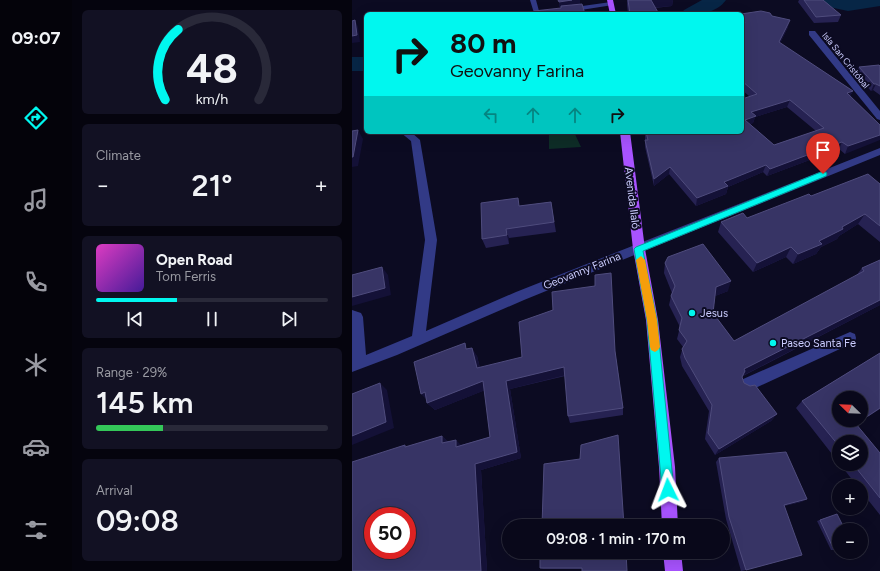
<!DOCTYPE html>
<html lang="en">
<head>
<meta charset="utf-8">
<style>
	:root { --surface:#09081a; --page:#121123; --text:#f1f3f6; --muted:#999aa2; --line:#292939; --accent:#00f7ef }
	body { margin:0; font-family:Figtree,sans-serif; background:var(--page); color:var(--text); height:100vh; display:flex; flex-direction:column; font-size:15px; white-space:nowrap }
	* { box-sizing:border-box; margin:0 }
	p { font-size:13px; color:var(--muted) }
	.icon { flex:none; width:22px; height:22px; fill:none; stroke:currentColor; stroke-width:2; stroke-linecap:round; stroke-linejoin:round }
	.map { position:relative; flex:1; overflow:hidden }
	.drawer { display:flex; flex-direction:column; gap:10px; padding:10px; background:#05040e; width:280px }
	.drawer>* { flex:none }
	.guide { position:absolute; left:12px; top:12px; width:380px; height:122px; border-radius:6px; box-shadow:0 4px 16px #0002,0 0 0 1px var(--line); background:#00f7ef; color:#111; overflow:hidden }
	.needle { width:26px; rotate:293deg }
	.buttons { position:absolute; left:480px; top:391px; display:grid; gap:8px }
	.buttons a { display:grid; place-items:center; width:36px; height:36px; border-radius:50%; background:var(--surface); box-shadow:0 4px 16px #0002,0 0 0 1px var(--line); font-size:20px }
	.speed { position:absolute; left:12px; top:507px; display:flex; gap:8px; font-size:20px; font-weight:700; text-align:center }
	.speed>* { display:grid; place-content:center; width:52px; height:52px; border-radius:50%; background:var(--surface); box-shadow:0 4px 16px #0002,0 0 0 1px var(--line); line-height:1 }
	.speed .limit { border:6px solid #d22; background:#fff; color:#111 }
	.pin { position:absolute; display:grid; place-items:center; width:34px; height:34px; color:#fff; margin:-41px -17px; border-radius:50% 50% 50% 0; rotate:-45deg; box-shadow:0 0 4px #0007 }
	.pin .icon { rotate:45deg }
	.me { position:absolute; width:44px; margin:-22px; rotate:357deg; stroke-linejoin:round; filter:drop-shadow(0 0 3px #0008) }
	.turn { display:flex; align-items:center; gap:14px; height:84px; padding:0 20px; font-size:18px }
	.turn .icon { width:52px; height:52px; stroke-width:2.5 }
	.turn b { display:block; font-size:28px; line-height:34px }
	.lanes { display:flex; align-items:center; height:38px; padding:0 20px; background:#0003; justify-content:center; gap:20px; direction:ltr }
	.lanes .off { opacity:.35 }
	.big { font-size:30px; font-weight:600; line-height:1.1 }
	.drawer .card { flex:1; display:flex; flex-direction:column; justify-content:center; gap:6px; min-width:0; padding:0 14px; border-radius:6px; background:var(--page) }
	.drawer .dial { align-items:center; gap:0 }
	.dial svg { height:104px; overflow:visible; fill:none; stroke:var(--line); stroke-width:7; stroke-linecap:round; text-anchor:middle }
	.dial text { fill:var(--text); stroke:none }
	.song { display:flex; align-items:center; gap:12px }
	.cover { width:48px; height:48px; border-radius:6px; background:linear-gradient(135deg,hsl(310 70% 55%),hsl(260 70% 35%)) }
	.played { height:4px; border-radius:2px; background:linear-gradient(90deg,var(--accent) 35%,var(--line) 35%) }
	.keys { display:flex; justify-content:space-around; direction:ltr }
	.heat { display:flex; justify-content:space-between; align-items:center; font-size:22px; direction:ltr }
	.charge { height:6px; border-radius:3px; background:linear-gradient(90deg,#34c759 29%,var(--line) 0) }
	.trip { position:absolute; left:150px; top:519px; width:228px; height:40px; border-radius:20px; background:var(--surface); box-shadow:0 4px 16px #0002,0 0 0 1px var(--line); font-weight:600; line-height:40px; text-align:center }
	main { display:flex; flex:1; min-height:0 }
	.menu { display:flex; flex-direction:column; width:72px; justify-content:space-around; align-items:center; background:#04030a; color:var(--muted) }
	.menu .icon { width:28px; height:28px }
	.menu .active { color:var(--accent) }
	.menu b { font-size:18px; color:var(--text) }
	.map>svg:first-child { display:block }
	.green { fill:#0e2d27 }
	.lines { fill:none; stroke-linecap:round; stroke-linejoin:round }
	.river { fill:#072646; fill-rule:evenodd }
	.minor { fill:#323a86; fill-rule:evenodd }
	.major { fill:#a853ff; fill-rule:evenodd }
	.wall { fill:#262252; fill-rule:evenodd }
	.shaded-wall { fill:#141137 }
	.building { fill:#373465; stroke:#4f4c7d; fill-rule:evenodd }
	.route { fill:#00f7ef; stroke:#00a19b }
	.slow { fill:#f59e0b }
	.poi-dot { fill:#00f7ef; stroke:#0c0b22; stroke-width:1.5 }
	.labels { text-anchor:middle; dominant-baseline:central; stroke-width:4; stroke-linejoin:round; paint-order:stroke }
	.far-street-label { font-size:9px; fill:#cccdff; stroke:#0c0b22 }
	.street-label { font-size:11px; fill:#cccdff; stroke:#0c0b22 }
	.poi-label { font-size:11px; fill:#cccdff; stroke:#0c0b22; text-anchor:start }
</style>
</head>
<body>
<main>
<nav class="menu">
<b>09:07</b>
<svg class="icon active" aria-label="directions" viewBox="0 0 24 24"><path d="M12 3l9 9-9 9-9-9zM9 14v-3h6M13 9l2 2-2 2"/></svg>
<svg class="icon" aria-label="music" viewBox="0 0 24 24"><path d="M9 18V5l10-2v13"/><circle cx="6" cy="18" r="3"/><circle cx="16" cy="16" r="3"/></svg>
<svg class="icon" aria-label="phone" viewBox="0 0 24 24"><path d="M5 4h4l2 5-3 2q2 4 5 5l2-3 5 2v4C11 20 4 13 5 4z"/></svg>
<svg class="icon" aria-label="climate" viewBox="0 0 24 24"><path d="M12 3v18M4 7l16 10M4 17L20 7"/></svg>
<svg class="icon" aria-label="car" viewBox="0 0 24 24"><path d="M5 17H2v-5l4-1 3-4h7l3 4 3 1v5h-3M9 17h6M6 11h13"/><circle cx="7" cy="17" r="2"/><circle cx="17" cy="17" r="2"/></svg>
<svg class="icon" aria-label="filters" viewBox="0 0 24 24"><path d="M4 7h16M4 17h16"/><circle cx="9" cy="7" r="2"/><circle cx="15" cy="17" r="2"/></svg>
</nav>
<section class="drawer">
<div class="card dial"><svg viewBox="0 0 100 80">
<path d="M14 69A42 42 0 1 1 86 69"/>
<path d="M14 69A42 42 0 0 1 24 15" stroke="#00f7ef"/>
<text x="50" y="56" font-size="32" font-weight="700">48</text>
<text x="50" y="72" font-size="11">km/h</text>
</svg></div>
<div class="card"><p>Climate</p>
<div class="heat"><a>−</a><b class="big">21°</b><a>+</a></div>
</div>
<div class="card">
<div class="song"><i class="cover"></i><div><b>Open Road</b><p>Tom Ferris</p></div></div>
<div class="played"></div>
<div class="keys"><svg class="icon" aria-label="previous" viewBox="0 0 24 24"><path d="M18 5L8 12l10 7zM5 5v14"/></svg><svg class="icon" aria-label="pause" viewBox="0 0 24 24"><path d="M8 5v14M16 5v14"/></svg><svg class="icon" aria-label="next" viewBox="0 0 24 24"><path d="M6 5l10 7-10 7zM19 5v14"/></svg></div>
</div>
<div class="card"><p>Range · 29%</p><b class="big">145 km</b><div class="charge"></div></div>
<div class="card"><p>Arrival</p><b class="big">09:08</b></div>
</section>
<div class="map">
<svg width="528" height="571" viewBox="0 0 528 571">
	<rect width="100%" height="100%" fill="#0c0b22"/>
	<path class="green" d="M197,132H222L229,147L197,149Z"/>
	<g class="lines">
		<path class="river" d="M350,0H374C363,15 345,14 329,14L332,10Z
			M460,0H528V6L496,11L463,4Z
			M0,57H14V71H0Z"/>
		<path class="minor" d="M178,0H184L187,11L198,10L201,12L198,14L182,13Z
			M259,2L261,3V5L216,12L213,10L216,8Z
			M457,31H463L528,111V120L525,119L457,35Z
			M48,132H59L68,140L85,240L74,331L164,292L528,148V155L172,300L45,355L0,372V310L9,313L11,317L14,355L60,336L73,240L59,141Z
			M498,332L503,334L504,338L503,342L399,390L394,392L389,390L387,385L389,380Z"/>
		<path class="major" d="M255,0H261L264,14H258Z
			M268,132H278L293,249L306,320L323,467L326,526H310L307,467L294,320L281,249Z
			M311,552H329L331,571H313Z"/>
	</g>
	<path class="wall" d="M275,0H321L320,6L303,8L307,14H276L275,5Z
		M447,0H471L489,15L486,22L462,23L446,2Z
		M390,14L420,16L436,27L428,43L501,91L498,96L528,125L493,154L487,149L415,176L411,172L376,187L374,194L344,206L317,174L302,186L293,147V132H390L397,96L390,90ZM435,107L464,131L422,145L398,124L401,123L403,117Z
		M528,66V95L521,90L519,91L504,74L507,67Z
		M528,184V242L506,224L487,236L485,239L469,247L464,254L441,264L434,257L401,272L366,232L369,222L395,218L459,196Z
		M199,202L204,232L157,238V244L134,248L130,239L168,206Z
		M528,260V305L391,376L390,377L392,383L425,414L419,421L363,455L353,439L357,411L330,366L328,357L331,347L325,339L328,327L317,305L319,296L320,293L312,273L313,263L376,291L363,296L361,313L382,341L504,276L510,268Z
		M116,349L125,356L128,368L263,351L271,408V415L218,423L216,416L213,376L158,389L169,458L129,470L135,571H0L55,447L90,436L96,442L109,445L138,437L133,390L83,410L75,403Z
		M528,353V409L504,424L528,453V515L509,491V486H505L488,464H509L487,442V463L444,408L450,401Z
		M367,458L455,499L449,502L432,506L394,570L389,571L374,519L364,462Z
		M485,514L482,550H479L465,521Z
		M188,552L275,571L230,569H191L188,568Z"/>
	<path class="shaded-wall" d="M220,0H228V4L207,7V2Z
		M299,0H321L320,6L298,8Z
		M3,20L6,27L8,42L0,43V36Z
		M438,20L436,27L425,50L427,42Z
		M522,84H524L521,90L519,91Z
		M501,91L497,98L495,93Z
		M438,100L435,107L403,117L401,123L391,127L393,120L399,112Z
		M6,130L11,139L6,166L0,167V157Z
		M528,135V140L493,154L496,146Z
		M490,142L487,149L415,176L418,169Z
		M414,165L411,172L376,187L374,194L344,206L345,198L372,182Z
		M318,167L317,174L302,186V179Z
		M513,214L506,224L487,236L485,239L469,247L464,254L441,264L446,254L467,241L490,227Z
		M154,229L157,238V244L155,235Z
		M439,247L434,257L401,272L405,263Z
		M30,267L36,275L39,295L0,306V297Z
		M379,281L376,291L361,297L364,287Z
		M528,300V305L388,377L392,369Z
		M120,348L125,356L130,376L125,368Z
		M212,367L214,375L158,389L169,458L129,470L135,571H129L123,464L165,452L154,381Z
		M131,381L136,389L83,410L75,403Z
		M28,383L35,390L42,428L0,445V436Z
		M73,392L76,401L69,394Z
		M425,414L419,421L363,455L367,449Z
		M90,436L97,443H90Z
		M104,440L110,446L104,447Z
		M455,499L449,502L426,507L432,505Z"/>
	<path class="building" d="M206,0H220L207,2Z
		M276,0H299L307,14H278Z
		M452,0H471L489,15L464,17Z
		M230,4L233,14H183L182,11L209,8V6Z
		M409,11L418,13L420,16L438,20L427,42L501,91L495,93L528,125V135L496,146L490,142L418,169L414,165L372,182L376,186L345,198L318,167L302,179L293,140H296L294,132H390V99L405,94L390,81V28L393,22L390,20V14H389ZM438,100L472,128L422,145L393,120L404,116L399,112Z
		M3,20L5,35L0,36V21Z
		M527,65L528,66V86L524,84H522L507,67Z
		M6,130L1,157H0V131Z
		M516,174L528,184V226L513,214L490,227L491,229L467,241L470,244L446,254L439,247L405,263L369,222L391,213L395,218L457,194L459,196Z
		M166,198L167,206L199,202L202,222L154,229L155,235L130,239L129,203Z
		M351,244L379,281L364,287L361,313L382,341L512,271L510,268L528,260V300L392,369L393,371L390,377L392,383L398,386L403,385L425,414L367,449L356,433L360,405L333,358L330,349L335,341L327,330L330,318L319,296L323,286L313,263L316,257Z
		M30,267L33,288L0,297V275Z
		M259,273L263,351L271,408L216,416L212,367L154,381L165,452L123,464L129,571H0V462L53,445V447L90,436V443L104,440V447L138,437L131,381L75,403L73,392L69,394L62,362L113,343L114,349L120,348L125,368L170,357L167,322L201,310L200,292L243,286V275ZM21,516H55V550H21Z
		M528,353V408L504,424L528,453V498L501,464H509V442H487V446L450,401ZM487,398H509V420H487Z
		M28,383L34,422L0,436V394Z
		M266,435L272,526H190L192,464L228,459L229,445Z
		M434,452L455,499L432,505L450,555L394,570L377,517L367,458Z
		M485,514L493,530H487V548L482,550L468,520Z
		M188,552H274L275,571H230V568H188Z"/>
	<path class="route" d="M469,172H474L475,174L474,176L291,251L305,320L322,490L320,494L316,496L312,494L310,490L295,320L282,249L284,247Z"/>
	<path class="slow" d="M289,256L293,260L305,320L308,347L306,350L303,352L299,350L298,347L295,320L284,260Z"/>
	<g class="poi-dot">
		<circle cx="340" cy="313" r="4"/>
		<circle cx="421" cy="343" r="4"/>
	</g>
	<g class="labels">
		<g class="far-street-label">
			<text transform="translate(494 60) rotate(51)">Isla San Cristóbal</text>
		</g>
		<g class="street-label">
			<text transform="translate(280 198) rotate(83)">Avenida Ilaló</text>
			<text transform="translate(230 271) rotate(-22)">Geovanny Farina</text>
		</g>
		<g class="poi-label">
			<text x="348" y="313">Jesus</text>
			<text x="429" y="343">Paseo Santa Fe</text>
		</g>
	</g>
</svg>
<div class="buttons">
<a><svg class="needle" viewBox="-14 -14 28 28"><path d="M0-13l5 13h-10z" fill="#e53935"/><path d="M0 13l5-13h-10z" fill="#999aa2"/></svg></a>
<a><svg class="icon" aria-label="layers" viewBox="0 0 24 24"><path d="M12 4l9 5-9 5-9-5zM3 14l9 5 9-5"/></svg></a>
<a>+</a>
<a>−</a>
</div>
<div class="speed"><div class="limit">50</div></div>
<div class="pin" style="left:471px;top:174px;background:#d93025"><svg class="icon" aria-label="arrive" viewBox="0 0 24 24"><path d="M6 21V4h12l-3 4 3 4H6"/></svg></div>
<svg class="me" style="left:316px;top:490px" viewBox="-20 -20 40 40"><path d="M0-17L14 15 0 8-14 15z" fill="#00f7ef" stroke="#fff" stroke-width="4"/></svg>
<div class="trip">09:08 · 1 min · 170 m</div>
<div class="guide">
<div class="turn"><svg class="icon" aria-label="right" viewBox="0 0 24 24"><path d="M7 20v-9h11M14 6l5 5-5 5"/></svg><div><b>80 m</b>Geovanny Farina</div></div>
<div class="lanes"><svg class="icon off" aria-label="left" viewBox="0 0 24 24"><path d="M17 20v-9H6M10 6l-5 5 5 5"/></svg><svg class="icon off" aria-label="ahead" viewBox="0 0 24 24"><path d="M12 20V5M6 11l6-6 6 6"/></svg><svg class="icon off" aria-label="ahead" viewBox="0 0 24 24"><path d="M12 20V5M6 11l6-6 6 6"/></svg><svg class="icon" aria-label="right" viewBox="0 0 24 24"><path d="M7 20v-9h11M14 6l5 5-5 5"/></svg></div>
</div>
</div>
</main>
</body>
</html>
